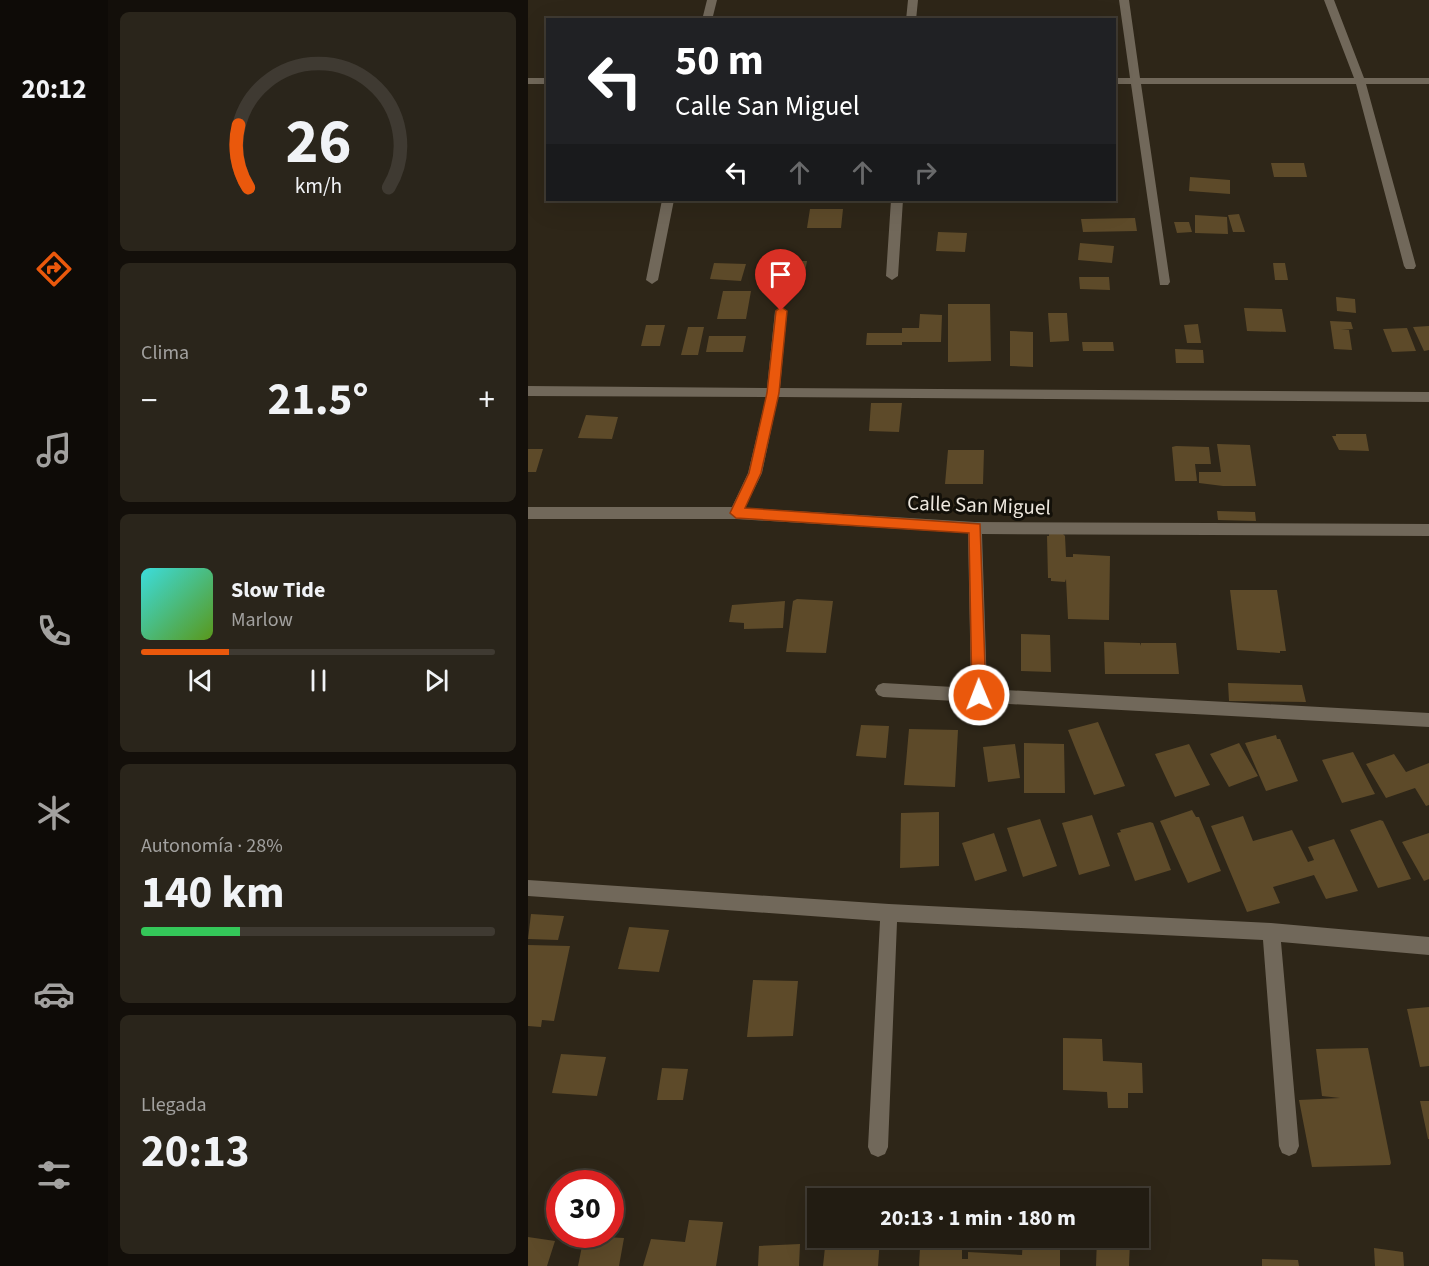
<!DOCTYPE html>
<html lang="es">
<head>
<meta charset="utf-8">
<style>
	:root { --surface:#221c12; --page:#2a251b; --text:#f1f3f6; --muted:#a2a19f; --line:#3f3a32; --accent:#ea580c }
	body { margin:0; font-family:"Source Sans 3",sans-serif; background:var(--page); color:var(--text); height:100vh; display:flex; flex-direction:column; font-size:22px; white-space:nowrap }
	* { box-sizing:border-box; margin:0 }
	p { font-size:20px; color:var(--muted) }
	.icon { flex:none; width:33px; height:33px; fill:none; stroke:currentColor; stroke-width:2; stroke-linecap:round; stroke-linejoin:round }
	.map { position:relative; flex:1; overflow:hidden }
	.sheet { display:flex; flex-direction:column; gap:12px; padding:12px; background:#130f0a; width:420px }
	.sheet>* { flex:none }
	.hud { position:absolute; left:18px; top:18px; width:570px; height:183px; border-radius:0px; box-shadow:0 6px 24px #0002,0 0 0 2px var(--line); background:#202124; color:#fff; overflow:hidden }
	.speed { position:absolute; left:18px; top:1170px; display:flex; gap:12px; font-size:30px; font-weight:700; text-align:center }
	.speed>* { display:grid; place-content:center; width:78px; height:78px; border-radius:50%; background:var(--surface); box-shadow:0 6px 24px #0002,0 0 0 2px var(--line); line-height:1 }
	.speed .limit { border:9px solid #d22; background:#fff; color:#111 }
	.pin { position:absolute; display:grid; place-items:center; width:51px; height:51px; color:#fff; margin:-62px -26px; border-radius:50% 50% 50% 0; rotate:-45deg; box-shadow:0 0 6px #0007 }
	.pin .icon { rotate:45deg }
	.me { position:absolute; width:66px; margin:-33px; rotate:359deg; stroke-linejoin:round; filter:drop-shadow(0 0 4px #0008) }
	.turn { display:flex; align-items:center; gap:21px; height:126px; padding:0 30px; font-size:27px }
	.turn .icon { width:78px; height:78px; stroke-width:2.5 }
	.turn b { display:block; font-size:42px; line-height:51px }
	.lanes { display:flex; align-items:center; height:57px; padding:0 30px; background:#0003; justify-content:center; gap:30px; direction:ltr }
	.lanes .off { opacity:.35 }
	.big { font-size:45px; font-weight:700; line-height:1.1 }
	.sheet .widget { flex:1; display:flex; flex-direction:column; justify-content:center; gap:9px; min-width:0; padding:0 21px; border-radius:9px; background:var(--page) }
	.sheet .dial { align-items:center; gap:0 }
	.dial svg { height:156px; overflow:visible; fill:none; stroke:var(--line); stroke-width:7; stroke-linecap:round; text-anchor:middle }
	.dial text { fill:var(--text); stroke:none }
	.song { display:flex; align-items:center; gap:18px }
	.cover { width:72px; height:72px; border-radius:9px; background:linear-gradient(135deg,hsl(180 70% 55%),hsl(90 70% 35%)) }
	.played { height:6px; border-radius:3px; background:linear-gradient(90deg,var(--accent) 25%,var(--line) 25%) }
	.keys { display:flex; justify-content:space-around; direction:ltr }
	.heat { display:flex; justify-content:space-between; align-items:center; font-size:33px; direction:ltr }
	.charge { height:9px; border-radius:4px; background:linear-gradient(90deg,#34c759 28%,var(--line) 0) }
	.trip { position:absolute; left:279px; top:1188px; width:342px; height:60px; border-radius:0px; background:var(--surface); box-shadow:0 6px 24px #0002,0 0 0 2px var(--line); font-weight:700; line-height:60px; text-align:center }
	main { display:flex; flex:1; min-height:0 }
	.tab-bar { display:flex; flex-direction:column; width:108px; justify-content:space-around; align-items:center; background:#0e0b07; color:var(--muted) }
	.tab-bar .icon { width:42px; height:42px }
	.tab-bar .selected { color:var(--accent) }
	.tab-bar b { font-size:27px; color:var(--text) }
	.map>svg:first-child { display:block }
	.building { fill:#5d4a29 }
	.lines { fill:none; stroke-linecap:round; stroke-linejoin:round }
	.minor { fill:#71685a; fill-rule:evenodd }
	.route { fill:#ea580c; stroke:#983908; stroke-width:1.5 }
	.labels { text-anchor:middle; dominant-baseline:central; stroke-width:6; stroke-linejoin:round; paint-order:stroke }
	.street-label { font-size:21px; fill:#ede7de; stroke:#131009 }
</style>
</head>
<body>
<main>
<nav class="tab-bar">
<b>20:12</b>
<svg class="icon selected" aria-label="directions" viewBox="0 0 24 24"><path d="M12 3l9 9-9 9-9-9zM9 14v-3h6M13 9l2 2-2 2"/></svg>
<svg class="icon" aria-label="music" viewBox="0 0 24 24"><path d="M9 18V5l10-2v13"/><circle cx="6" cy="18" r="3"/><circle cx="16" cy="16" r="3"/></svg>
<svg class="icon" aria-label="phone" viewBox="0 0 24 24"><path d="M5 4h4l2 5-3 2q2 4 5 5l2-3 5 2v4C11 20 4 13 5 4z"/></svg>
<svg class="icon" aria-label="climate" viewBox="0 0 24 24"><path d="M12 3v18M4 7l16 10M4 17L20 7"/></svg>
<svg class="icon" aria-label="car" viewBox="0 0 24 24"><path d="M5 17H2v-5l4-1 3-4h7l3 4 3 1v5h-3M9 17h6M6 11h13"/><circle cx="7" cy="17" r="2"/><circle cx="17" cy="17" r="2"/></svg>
<svg class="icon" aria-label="filters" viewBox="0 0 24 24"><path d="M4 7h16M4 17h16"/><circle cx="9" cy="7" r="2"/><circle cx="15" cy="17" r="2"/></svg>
</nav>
<section class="sheet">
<div class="widget dial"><svg viewBox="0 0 100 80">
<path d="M14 69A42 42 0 1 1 86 69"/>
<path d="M14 69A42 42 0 0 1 9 37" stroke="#ea580c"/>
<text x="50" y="56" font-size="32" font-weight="700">26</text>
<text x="50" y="72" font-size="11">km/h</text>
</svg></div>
<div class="widget"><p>Clima</p>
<div class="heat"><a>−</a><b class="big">21.5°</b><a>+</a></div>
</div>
<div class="widget">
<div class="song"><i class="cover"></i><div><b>Slow Tide</b><p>Marlow</p></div></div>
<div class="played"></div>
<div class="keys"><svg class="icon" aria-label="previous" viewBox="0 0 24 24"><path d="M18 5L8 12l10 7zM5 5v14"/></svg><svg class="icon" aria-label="pause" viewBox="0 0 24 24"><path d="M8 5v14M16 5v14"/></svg><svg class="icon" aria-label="next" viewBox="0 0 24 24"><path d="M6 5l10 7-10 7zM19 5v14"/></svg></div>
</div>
<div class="widget"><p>Autonomía · 28%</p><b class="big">140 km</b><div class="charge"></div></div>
<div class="widget"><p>Llegada</p><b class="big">20:13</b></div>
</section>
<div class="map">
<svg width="901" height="1266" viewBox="0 0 901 1266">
	<rect width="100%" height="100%" fill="#2e2618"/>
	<path class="building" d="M743,163H776L779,177H746Z
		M662,177L702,180V194L661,191Z
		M171,200H217V203H202L170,202Z
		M285,200H336L335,203L285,202Z
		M282,209H315L313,228H279Z
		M711,214L717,232H705L700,215Z
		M667,215L699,217L700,234L667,233Z
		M607,218L609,231L555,232L553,219Z
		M646,222H661L664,232L649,233Z
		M410,232L439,233L437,252L408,251Z
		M552,243L586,246L584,263L550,260Z
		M260,261H279L275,282L256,281Z
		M186,263L218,264L213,281L182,279Z
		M745,263H757L760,280H747Z
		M551,277H581L582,290L552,289Z
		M195,291H223L218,319H189Z
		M808,297L827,299L828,313L809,311Z
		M420,304H462L463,361L420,362Z
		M716,308L754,309L758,332L719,331Z
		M520,313H539L541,341L522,342Z
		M392,314L414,315L413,342H374V345H338L339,333H374V328H391Z
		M802,321L823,322L825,329L813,330H821L824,350L806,349Z
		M670,324L673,343H659L656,325Z
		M118,325H137L132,346H113Z
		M901,326V350L896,351L885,327Z
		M160,327H176L170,355H153Z
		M879,328L888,351L864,352L855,329Z
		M482,331L505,332V367L482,366Z
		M181,336H218L215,352H178Z
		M554,342H585L586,351H555Z
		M647,349L675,350L676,363H648Z
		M343,403H374L371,432L341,431Z
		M58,415L90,417L84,439L50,438Z
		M808,434H838L841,451L811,450L804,436H808Z
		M689,444L722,445L728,486H695L671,483V472H693Z
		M648,446L681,447L683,464H667L669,481H647L644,447Z
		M0,449H15L8,472H0Z
		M420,450H456L455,484H417Z
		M689,511L727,512L728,521L690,520Z
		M521,533L535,534L537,536L538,557H545V554L582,556L581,620L540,619L538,579L537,582L523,581V578H520L519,536H521Z
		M702,590H749L758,651H752V653L709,650Z
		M269,599L305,601L298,653L258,652L265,601Z
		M257,601L255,628L216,629V623L201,622L204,605Z
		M493,634L522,635L523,672L493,671Z
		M576,642L612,643V646L613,643H648L651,674H577Z
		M700,683L774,685L778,702L701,701Z
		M570,722L597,786L566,795L540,730Z
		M333,725L361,726L358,758L328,756Z
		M381,729L430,730L427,787L376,785Z
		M748,735L749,739H752L770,781L738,791L717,743Z
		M496,743L536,744L537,793H496Z
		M711,743L730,776L701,787L682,754Z
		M487,744L492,778L460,782L455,747Z
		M661,744L682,785L647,797L627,754Z
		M825,752L847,794L814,803L794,760Z
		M866,754L878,772L901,763V805L898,806L887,788L858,798L838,764Z
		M664,810L668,817H671L693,871L660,883L632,821Z
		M411,812V866L372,868L373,813Z
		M564,815L582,866L551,875L534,823Z
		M715,816L725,841L764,830L780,862L786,860L780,847L806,839L830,891L798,899L786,875L745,887L752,903L719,912L683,826Z
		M512,819L529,866L495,877L479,828Z
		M852,820L855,821L883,879L850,888L822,830Z
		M622,822L625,823L643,870L607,881L589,833L593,832L592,830Z
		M466,833L479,871L447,881L434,843Z
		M901,833V879L896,881L874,842Z
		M3,914L36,916L30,940L0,939Z
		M101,927L141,930L131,972L90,969Z
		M0,945L42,946L26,1021L14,1020L13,1027L0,1026Z
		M225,980L270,981L265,1036L219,1037Z
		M901,1007V1066L892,1067L879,1009Z
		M535,1038L574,1039L575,1061L614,1063L615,1093H600V1108H580L579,1092L535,1090Z
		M840,1048L863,1163L862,1165L784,1167L771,1100L812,1098L794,1096L788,1049Z
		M33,1054L78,1057L69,1096L24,1093Z
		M134,1068L160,1069L155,1100H129Z
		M892,1101H901V1139H900Z
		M414,1192L480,1194L501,1197L414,1198Z
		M161,1220L195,1222L188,1266H115L123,1239L157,1242Z
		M56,1236L96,1238L91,1266H50Z
		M0,1237L27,1241L19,1266H0Z
		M298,1238H352L350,1266H295Z
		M495,1238H532V1266H391L392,1248L434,1247V1259H440V1252L494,1255Z
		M569,1238L602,1241L601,1266H568Z
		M272,1244L271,1266H230L231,1246Z
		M846,1248L875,1252L876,1266H847Z
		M734,1259L770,1260L771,1266H734Z"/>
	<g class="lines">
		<path class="minor" d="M179,0H189L184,20H174Z
			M380,0H390L388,20H378Z
			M591,0H601L612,78H826L796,0H806L836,78H901V84H838L888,266L886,269H878L876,266L828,84H613L642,282L640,285H632L603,84H586V78H602Z
			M0,78H20V84H0Z
			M134,200H146L130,280L124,284L118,280Z
			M363,200H375L370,276L364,280L358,276Z
			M253,307L259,311L252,388L901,392V402L250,397L234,473L217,508L447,522L901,524V536L454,534L459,689L901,713V727L355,697L350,695L347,690L350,685L355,683L443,688L440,533L208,519H0V507H204L220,473L238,397L0,396V386L239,388L247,311Z
			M0,880L361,904L743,923L901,937V955L753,942L771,1146L768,1153L761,1156L754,1153L751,1146L735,940L369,922L360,1147L357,1154L350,1157L343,1154L340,1147L352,921L0,896Z"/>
	</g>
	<path class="route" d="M253,307L259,311L251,393L233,473L217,508L452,524L458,695L456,700L451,702L446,700L444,695L441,533L208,518L202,513L221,473L239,393L248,311Z"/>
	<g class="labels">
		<g class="street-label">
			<text transform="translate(451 505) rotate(2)">Calle San Miguel</text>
		</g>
	</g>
</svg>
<div class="speed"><div class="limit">30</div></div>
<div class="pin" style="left:253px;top:311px;background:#d93025"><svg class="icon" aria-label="arrive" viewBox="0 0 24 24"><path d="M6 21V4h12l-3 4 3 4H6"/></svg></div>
<svg class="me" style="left:451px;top:695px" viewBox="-20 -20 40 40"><circle r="17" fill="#ea580c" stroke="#fff" stroke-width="3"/><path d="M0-11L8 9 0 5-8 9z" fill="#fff"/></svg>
<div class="trip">20:13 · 1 min · 180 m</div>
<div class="hud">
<div class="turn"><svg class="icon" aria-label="left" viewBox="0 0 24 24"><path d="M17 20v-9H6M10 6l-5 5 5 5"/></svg><div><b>50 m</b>Calle San Miguel</div></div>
<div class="lanes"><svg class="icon" aria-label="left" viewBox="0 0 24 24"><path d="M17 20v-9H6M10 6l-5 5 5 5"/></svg><svg class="icon off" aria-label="ahead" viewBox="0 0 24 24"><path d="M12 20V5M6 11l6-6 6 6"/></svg><svg class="icon off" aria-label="ahead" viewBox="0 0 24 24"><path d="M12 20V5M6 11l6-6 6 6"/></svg><svg class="icon off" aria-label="right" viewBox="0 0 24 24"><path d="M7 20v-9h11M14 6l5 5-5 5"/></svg></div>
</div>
</div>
</main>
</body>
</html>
